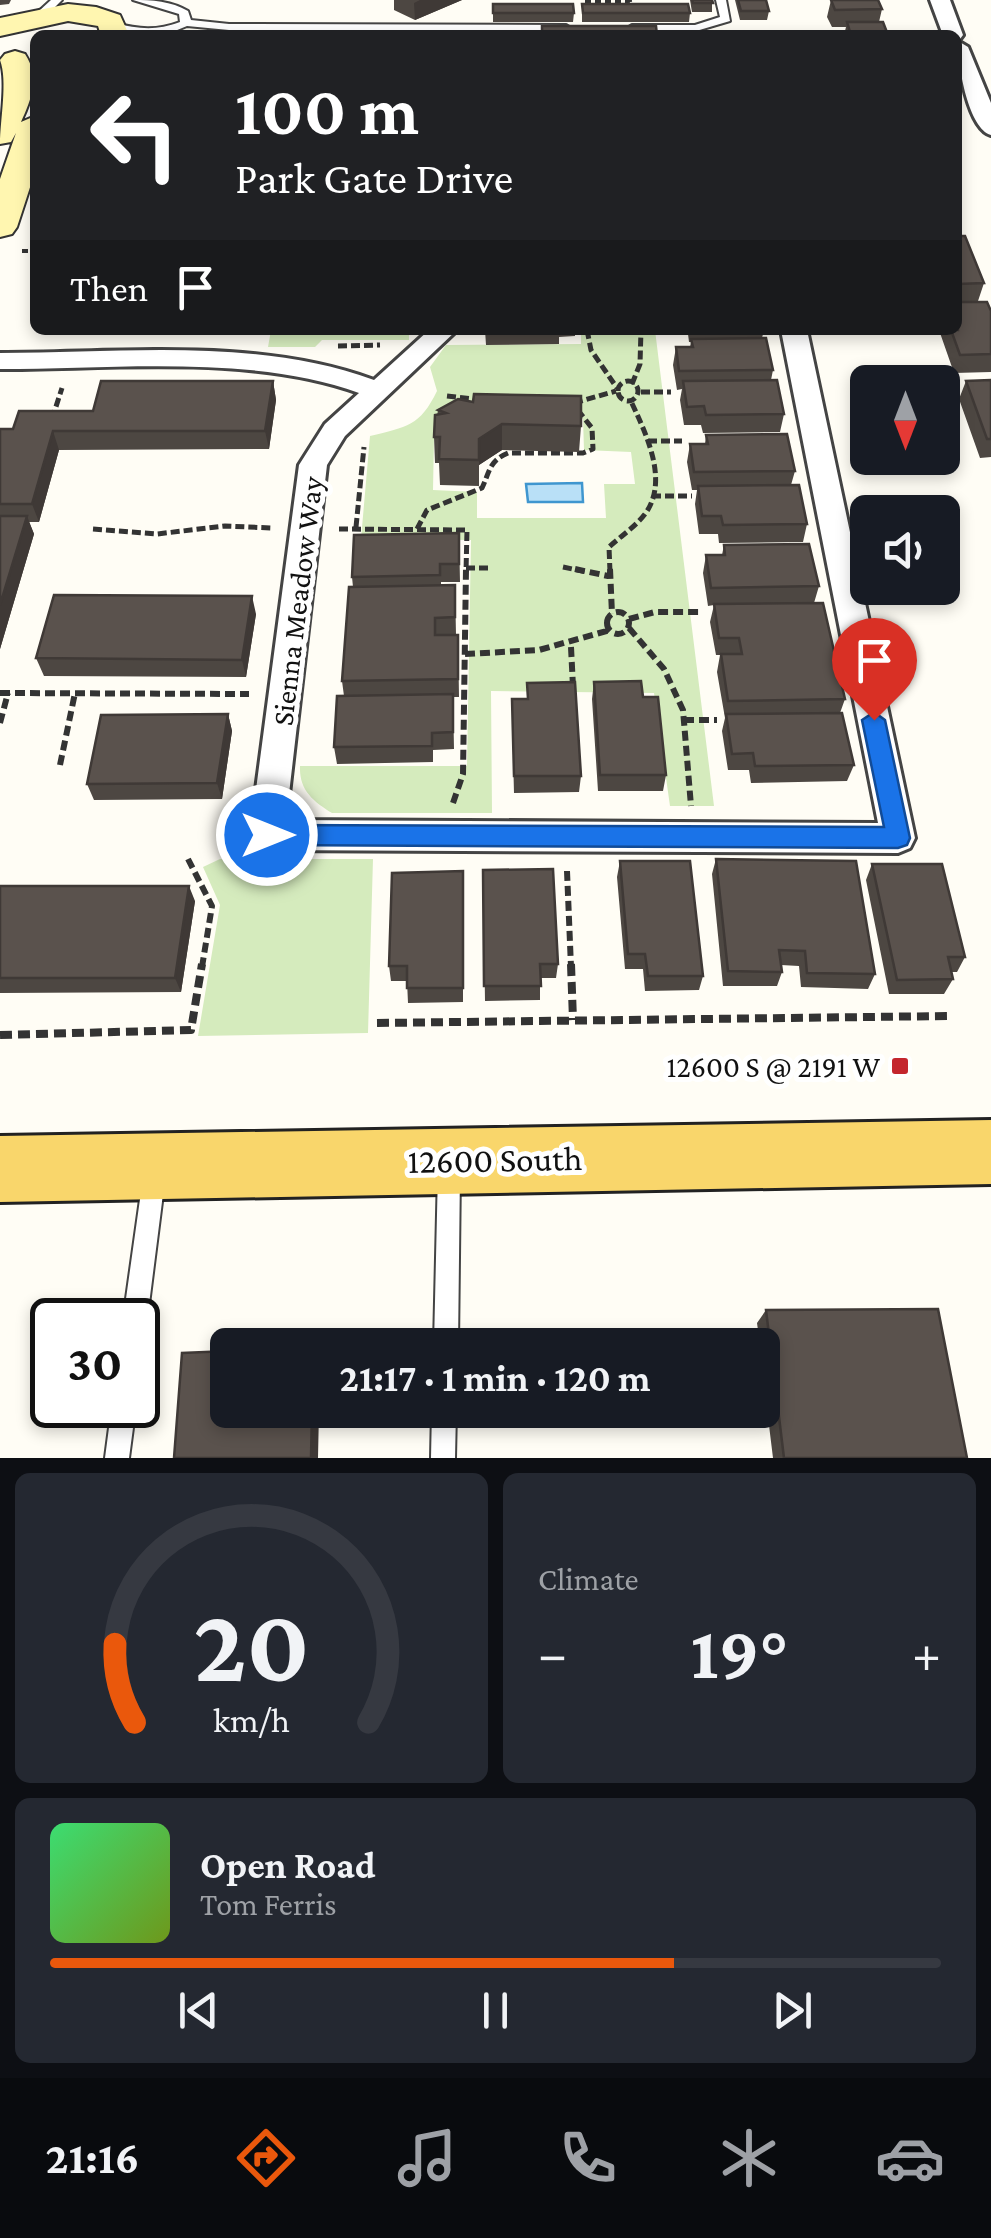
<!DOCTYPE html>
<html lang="en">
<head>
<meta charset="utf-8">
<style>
	:root { --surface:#171b24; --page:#242831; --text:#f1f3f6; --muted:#9ea1a6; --line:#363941; --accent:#ea580c }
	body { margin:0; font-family:"Crimson Pro",serif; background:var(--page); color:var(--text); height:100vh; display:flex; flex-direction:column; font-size:38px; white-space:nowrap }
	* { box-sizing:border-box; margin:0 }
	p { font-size:32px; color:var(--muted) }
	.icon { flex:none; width:55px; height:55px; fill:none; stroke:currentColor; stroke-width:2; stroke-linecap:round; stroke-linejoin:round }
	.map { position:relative; height:1458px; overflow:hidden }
	.panel { display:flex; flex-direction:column; gap:15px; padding:15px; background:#0d0f14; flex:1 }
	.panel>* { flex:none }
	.top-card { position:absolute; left:30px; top:30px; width:932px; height:305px; border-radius:15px; box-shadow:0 5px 15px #0003; background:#202124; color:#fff; overflow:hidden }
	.needle { width:65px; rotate:180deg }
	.tools { position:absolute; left:850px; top:365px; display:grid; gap:20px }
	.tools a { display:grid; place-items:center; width:110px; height:110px; border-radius:15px; background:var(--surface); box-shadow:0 5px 15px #0003; font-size:50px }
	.speed { position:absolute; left:30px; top:1298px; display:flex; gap:20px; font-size:50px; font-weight:700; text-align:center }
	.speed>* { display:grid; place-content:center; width:130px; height:130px; border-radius:50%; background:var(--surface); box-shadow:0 5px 15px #0003; line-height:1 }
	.speed .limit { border:5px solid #111; border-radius:15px; background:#fff; color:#111 }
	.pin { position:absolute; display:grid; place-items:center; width:85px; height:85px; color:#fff; margin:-102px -42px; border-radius:50% 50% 50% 0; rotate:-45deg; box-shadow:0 0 10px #0007 }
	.pin .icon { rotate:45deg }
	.me { position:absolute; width:110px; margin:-55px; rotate:90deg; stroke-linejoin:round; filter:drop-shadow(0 0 8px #0008) }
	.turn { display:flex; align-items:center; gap:35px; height:210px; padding:0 40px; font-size:45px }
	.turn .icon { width:130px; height:130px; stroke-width:2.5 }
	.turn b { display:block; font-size:70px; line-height:85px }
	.then { display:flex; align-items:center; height:95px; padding:0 40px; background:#0003; gap:20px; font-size:38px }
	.big { font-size:75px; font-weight:700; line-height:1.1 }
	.panel .tile { flex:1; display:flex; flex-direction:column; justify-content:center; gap:15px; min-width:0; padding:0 35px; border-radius:15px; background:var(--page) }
	.panel .dial { align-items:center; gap:0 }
	.dial svg { height:260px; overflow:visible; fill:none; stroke:var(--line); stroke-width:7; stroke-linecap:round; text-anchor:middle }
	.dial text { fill:var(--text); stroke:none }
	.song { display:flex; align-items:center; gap:30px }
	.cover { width:120px; height:120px; border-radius:15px; background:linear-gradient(135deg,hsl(140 70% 55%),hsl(80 70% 35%)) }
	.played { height:10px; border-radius:5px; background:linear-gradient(90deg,var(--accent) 70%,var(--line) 70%) }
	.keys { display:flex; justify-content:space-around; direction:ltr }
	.heat { display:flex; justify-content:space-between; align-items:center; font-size:55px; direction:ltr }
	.panel .tiles { flex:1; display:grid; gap:15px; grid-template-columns:1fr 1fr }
	.tile:last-child { grid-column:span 2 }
	.trip { position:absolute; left:210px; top:1328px; width:570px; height:100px; border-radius:15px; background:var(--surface); box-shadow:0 5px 15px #0003; font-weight:700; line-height:100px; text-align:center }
	.dock { display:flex; height:160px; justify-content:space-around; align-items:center; background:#090b0e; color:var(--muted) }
	.dock .icon { width:70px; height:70px }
	.dock .current { color:var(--accent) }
	.dock b { font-size:45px; color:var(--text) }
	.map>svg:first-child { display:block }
	.green { fill:#d5ebbd; fill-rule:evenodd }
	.water { fill:#b9e0f7; stroke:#3f96cf; stroke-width:2.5 }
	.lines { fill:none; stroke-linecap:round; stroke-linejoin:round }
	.lane-casing { stroke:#444; stroke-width:4 }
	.street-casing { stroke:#444; stroke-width:6 }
	.secondary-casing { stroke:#333; stroke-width:4 }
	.primary-casing { stroke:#222; stroke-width:6 }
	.path-far3 { stroke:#333; stroke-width:4; stroke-dasharray:6 4; stroke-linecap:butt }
	.path-far2 { stroke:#333; stroke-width:5; stroke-dasharray:9 4; stroke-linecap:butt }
	.path-far1 { stroke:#333; stroke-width:6; stroke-dasharray:10 5; stroke-linecap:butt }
	.path { stroke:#333; stroke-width:8; stroke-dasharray:12 6; stroke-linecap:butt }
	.lane { fill:#fff; fill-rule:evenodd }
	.street { fill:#fff; fill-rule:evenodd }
	.secondary { fill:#fff6b0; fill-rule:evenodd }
	.primary { fill:#f9d66b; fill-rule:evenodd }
	.wall { fill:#4d4742 }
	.shaded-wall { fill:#3f3936 }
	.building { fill:#5a524d; stroke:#3f3936; stroke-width:2.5 }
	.route { fill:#1a73e8; stroke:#114b97; stroke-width:2.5 }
	.poi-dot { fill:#c4262e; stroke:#fff; stroke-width:4 }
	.labels { text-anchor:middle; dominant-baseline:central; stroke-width:10; stroke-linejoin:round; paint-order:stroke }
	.street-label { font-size:30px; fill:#111; stroke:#fff }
	.poi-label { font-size:30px; fill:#111; stroke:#fff; text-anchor:end }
	.near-street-label { font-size:35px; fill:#111; stroke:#fff }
</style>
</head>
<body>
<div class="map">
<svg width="991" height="1458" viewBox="0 0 991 1458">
	<rect width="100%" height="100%" fill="#fffdf5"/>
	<path class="green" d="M271,330H409V340H322L315,347H268Z
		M581,330H655L714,806H670L654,693L491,691L492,813H332C313,801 299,790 300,766H467L471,540L361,539L370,436C407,427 420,426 437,391L430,367L446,345L581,344ZM468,417L583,419L584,450L631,452L635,484H604L606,518H477V492L433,490L434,438Z
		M220,859H373L368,1033L198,1036L220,905L203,867Z"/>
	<path class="water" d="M582,483L583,502H528L526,484Z"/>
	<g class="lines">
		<defs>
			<path id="lane" d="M51,0H62L47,15H39V11Z
				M133,0C152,0 171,1 188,11L191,20L229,24L566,25L571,28L566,31L229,30L187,26L165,35H140L110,28L109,26L114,23C139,29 156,31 180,22L179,14Z
				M716,0H726L730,21L696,31H632L627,28L632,25H695L720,17Z
				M449,1160L457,1163L460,1171L458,1345H434L438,1171L441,1163Z
				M154,1167L162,1170L165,1178L147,1320L143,1328L138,1331V1320H123L143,1178L146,1170Z
				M112,1405H136L129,1458H105Z
				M432,1410H456L455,1458H431Z"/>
			<path id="street" d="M930,0H950L963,35L960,39L958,35H943Z
				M958,41L968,47L991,103V135C968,129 957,62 958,41Z
				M429,330H457L345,436L327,465L286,820L878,823L781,330H807L915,838L910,848L898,853L267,850L255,845L250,835L299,465L325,424L359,393C253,354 113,369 0,369V353C123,353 257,337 374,380Z"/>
			<path id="secondary" d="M68,4L96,7L120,15L129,35H101L98,26L68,21L0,36V18Z
				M15,51L25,54C40,77 32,98 21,122L35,116V172L17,227L12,234L0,237V179L16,133L11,142L0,144C0,120 8,81 0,60L5,54Z"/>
			<path id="primary" d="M991,1120V1184L0,1202V1136Z"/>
		</defs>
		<use href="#lane" class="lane-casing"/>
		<use href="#street" class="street-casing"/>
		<use href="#secondary" class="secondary-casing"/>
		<use href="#primary" class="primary-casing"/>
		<path class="path-far3" d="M585,1H630L631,9
			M22,251H35"/>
		<path class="path-far2" d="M587,330L591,350L617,388
			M338,346L380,345
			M618 391a10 10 0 1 1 20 0a10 10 0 1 1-20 0Z
			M632,384L640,364L641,330
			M641,392H671
			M447,396L482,400
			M574,403L616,391
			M52,419L62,388
			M648,441H682
			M652,496H692
			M356,527L364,447
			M93,529L157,534L225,526L271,528
			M339,529L467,530L466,572
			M417,529L427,510L482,488C490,471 489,461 508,453H583L593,449L592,428L576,408
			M563,567L587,572
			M466,568H491
			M610,572L609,547C621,536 635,527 645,514C670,480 645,432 630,399"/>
		<path class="path-far1" d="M575,569L608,576
			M610,569L612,614
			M607 623a11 11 0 1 1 22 0a11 11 0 1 1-22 0Z
			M629,619L655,612H701
			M629,628L664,669L683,710L691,806
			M571,647L573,687
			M465,654L539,650L610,630
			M0,693L249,694
			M684,720H717
			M0,723L8,693
			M60,765L75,693
			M453,803L463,774L466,569
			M188,859L212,906L202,967
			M567,871L571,967"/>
		<path class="path" d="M571,964L573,1020
			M377,1023L949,1016
			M0,1035L191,1030L202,964"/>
		<use href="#lane" class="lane"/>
		<use href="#street" class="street"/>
		<use href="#secondary" class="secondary"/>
		<use href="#primary" class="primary"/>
	</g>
	<path class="wall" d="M0,0H11L9,4L0,5Z
		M394,0H462L415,20L394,10Z
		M690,0H712V12H692Z
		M735,0H766L769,11L767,20H740Z
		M831,0L882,9L879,22L888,35H844L846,27H832L827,17Z
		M493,4L574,13L573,22H493Z
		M582,4L690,13L689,22H582Z
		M958,236L984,283L978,301L958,302Z
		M991,311V372L954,373L939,330H958Z
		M485,330H575V336L559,337V344L486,345Z
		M671,330H764L762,338L773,370L771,380L784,414L780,432L703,433L701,425H684L680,400L682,389L677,390L673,365L676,347H690L691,342H689L688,334H671Z
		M991,380V457L980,458L959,399L966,381Z
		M273,381L276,400L269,449L59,450L39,522H29L34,534L0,649V429H13L93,411Z
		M438,410L581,426L579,452L502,450L479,465V486L440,485L439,463H435L434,437Z
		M706,435L795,471L791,485L807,524L803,542L719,543L718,534H699L695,504L697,490H692L687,462L690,444H705Z
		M459,533L460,582H441V586L455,585L456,635H458L459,697H453L454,749L433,750V762L337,764L334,747L344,696L342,681L353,587L352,577Z
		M724,545L819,586L814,603L845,699L840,713L854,765L847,781L751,783L749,770H728L722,731L725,718L717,672L720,655H716L710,622L714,605L708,606L703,573L706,555H722Z
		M256,614L246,677L44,676L36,658Z
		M594,682L643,697L666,775L663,791H598L592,699Z
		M228,714L232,731L222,799L94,800L87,784Z
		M512,716L581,776L579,792L514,793Z
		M716,859L875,974L868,989L801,987L799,966L781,965L782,972L777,986H723L712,874Z
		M620,861L703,976L699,990L645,991L643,969H625L617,877Z
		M872,864L965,957L957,972H951L953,979L944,994H889L866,880Z
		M483,870L558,964L556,978H540V1000L485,1001Z
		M0,886L195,901L181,992L0,993Z
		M463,887V1002L408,1003L407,981H391L389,966Z
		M766,1310L967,1458H773L762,1368V1345H760L757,1323Z"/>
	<path class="shaded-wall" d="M420,0H462L415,20L414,3Z
		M273,381L276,400L269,449L265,431Z
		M502,424V450L479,465V486V439Z
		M53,431L59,450L39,522L32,504Z
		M27,516L34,534L0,649V605Z
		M252,596L256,614L246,677L242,660Z
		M228,714L232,731L222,799L217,783Z
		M189,886L195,901L181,992L175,978Z
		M312,1410H319L318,1458H311Z"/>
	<path class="building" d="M692,0H712L713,3H693Z
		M738,0H766L769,11H741Z
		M831,0H878L882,9L835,10Z
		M493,4H573L574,13H493Z
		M582,4H688L690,13H583Z
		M847,22H883L888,35H851Z
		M542,26H656L657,35H542Z
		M958,236H965L984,283L958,284Z
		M958,302H987L991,311V354L960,355L951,330H958Z
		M766,338L773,370L679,371L676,347H693L691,339Z
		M777,380L784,414L706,415L704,406L687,407L683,381Z
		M991,380V439H987L966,381Z
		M101,381H273L265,431H53L32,504H0V429H13L19,411H93Z
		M474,394L581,396V426L502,424L479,439V460L439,459L440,437H434L435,415L446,413L438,410L458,399L473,402Z
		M787,434L795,471L694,472L690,444H708L706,435Z
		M799,485L807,524L723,525L721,516H702L698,486Z
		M0,516H27L0,605Z
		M459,533V564H440V575L352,577L354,535Z
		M809,544L819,586L711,588L706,555H725L724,545Z
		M455,585V617L435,618V635H458V679L342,681L349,587Z
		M54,595L252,596L242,660L36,658Z
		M823,603L845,699L728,701L721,654H742L739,638H719L714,604Z
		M641,681L643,697H658L666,775H600L594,682Z
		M575,682L581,776H514L512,699H528L527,683Z
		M453,694V732L432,733V746L334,747L337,696Z
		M842,713L854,765L755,766L753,753L732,754L726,714Z
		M228,714L217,783L87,784L101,715Z
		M716,859L856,861L875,974L807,973L805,951L779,950L782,972L728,971Z
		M620,861H690L703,976H648L645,954H628Z
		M872,864H942L965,957H948L953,979L897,980Z
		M553,869L558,964H540L541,986H484L483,870Z
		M463,871V988H407V966H389L392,873Z
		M0,886H189L175,978H0Z
		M938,1309L967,1458H784L766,1310Z
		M228,1351V1410H312L311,1458H174L182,1353Z"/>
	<path class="route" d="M874,712L885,720L910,838L907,845L898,848L267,845L258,842L255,835L258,828L267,825L884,827L862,720Z"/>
	<rect class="poi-dot" x="890" y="1056" width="20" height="20" rx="5"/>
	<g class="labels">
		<g class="street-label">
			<text transform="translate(297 601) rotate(-83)">Sienna Meadow Way</text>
		</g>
		<g class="poi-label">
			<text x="880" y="1066">12600 S @ 2191 W</text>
		</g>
		<g class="near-street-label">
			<text transform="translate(495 1160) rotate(-1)">12600 South</text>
		</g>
	</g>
</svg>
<div class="tools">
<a><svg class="needle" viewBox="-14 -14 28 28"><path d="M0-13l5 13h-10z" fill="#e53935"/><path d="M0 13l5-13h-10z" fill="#9ea1a6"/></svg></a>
<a><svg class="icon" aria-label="sound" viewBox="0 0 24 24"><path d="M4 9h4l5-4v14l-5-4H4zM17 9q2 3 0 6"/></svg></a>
</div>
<div class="speed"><div class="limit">30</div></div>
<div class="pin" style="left:874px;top:720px;background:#d93025"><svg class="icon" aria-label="arrive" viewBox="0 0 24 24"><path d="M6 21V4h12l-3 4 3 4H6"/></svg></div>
<svg class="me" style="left:267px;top:835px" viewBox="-20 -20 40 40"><circle r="17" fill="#1a73e8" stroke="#fff" stroke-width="3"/><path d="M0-11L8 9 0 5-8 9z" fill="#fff"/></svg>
<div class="trip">21:17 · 1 min · 120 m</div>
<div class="top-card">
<div class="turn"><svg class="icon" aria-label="left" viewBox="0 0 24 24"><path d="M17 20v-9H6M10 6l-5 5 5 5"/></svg><div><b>100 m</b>Park Gate Drive</div></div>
<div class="then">Then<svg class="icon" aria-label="arrive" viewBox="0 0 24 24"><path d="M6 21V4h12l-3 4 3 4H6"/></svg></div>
</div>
</div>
<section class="panel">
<div class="tiles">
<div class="tile dial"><svg viewBox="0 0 100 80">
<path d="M14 69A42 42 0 1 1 86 69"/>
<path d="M14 69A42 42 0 0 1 8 45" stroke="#ea580c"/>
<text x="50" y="56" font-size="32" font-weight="700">20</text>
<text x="50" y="72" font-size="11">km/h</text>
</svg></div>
<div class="tile"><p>Climate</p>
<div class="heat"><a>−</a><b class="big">19°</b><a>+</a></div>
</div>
<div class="tile">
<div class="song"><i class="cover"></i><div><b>Open Road</b><p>Tom Ferris</p></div></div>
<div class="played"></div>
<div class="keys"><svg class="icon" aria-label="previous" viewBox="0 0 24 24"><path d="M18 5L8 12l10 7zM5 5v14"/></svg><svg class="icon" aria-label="pause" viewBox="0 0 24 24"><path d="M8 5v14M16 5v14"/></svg><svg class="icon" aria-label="next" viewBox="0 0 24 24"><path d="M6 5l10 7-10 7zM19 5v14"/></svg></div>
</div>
</div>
</section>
<nav class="dock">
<b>21:16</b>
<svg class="icon current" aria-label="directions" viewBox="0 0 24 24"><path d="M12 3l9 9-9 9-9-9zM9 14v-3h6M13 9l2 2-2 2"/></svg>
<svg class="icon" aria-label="music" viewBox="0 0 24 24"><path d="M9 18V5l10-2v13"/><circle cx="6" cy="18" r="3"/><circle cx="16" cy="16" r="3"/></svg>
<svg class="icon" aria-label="phone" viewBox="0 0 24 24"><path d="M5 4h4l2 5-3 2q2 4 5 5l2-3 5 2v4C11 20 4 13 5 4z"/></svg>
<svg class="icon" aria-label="climate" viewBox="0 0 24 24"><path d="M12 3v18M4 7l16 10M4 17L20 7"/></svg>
<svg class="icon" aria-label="car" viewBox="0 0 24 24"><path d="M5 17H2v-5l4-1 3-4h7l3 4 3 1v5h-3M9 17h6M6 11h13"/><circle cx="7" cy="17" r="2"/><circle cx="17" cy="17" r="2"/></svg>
</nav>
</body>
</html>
